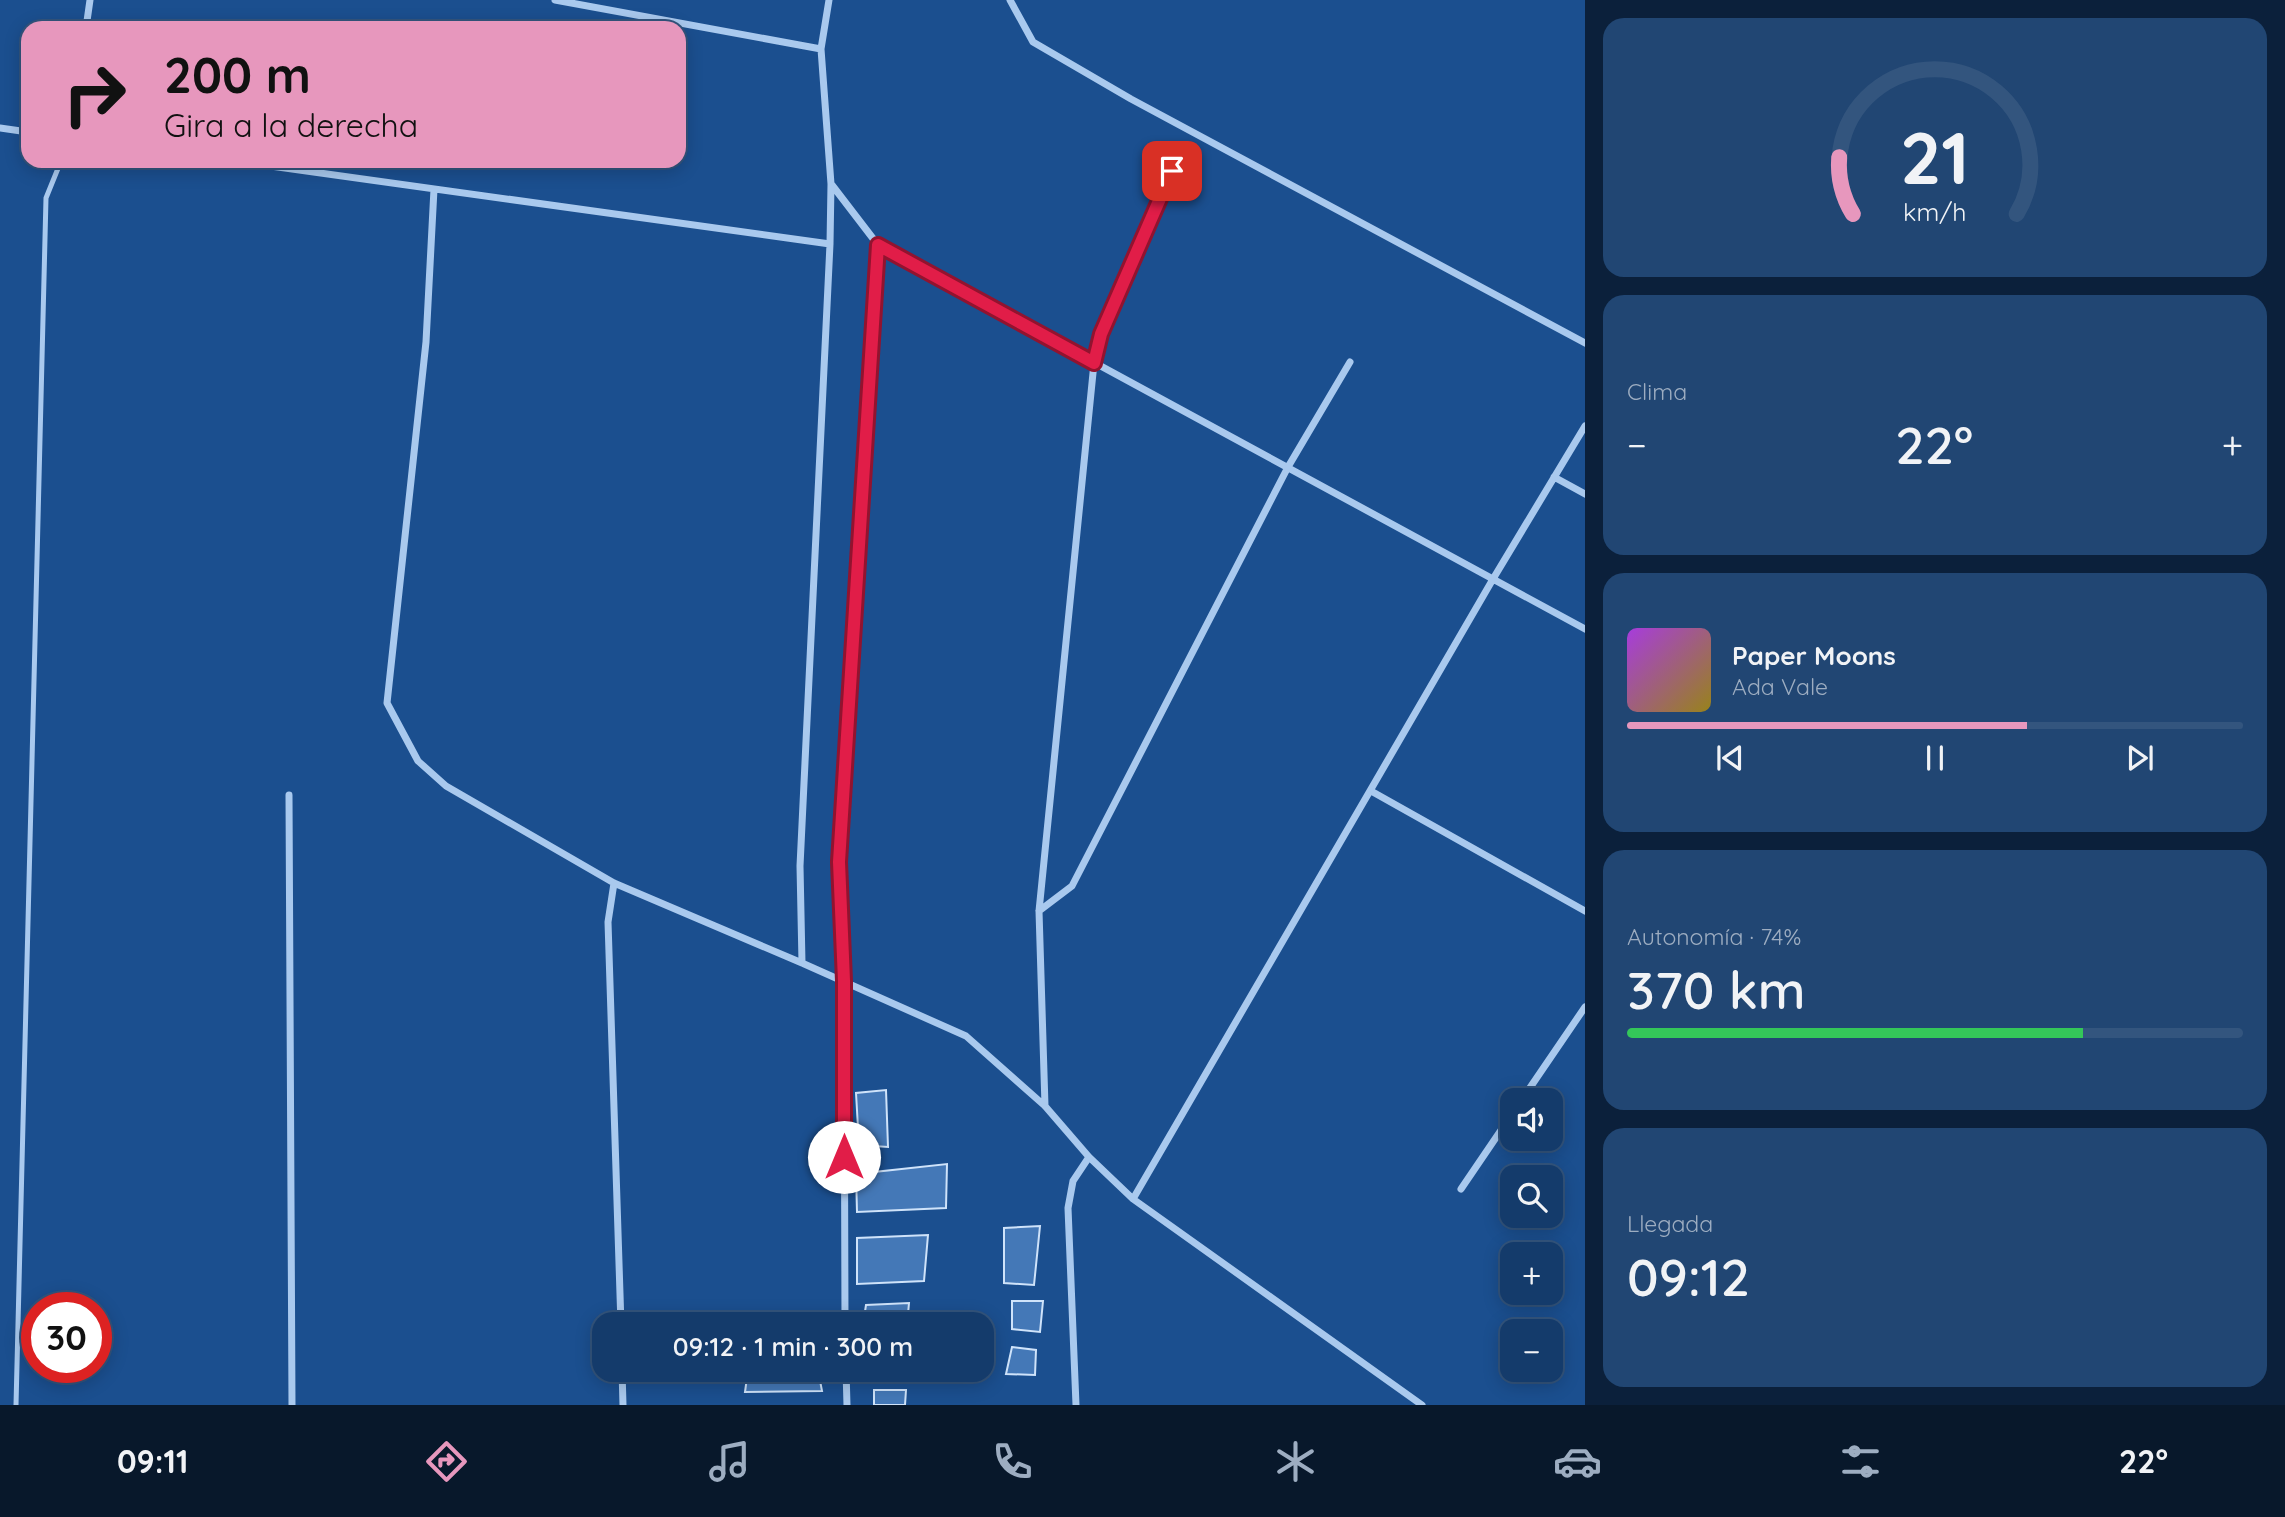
<!DOCTYPE html>
<html lang="es">
<head>
<meta charset="utf-8">
<style>
	:root { --surface:#143b6b; --page:#214673; --text:#f1f3f6; --muted:#9dadc1; --line:#33557e; --accent:#e797bd }
	body { margin:0; font-family:Quicksand,sans-serif; background:var(--page); color:var(--text); height:100vh; display:flex; flex-direction:column; font-size:26px; white-space:nowrap }
	* { box-sizing:border-box; margin:0 }
	p { font-size:23px; color:var(--muted) }
	.icon { flex:none; width:38px; height:38px; fill:none; stroke:currentColor; stroke-width:2; stroke-linecap:round; stroke-linejoin:round }
	.map { position:relative; flex:1; overflow:hidden }
	.panel { display:flex; flex-direction:column; gap:18px; padding:18px; background:#0b203b; width:700px }
	.panel>* { flex:none }
	.top-card { position:absolute; left:21px; top:21px; width:665px; height:147px; border-radius:21px; box-shadow:0 4px 18px #0003,0 0 0 2px var(--line); background:#e797bd; color:#111; overflow:hidden }
	.tools { position:absolute; left:1500px; top:1088px; display:grid; gap:14px }
	.tools a { display:grid; place-items:center; width:63px; height:63px; border-radius:14px; background:var(--surface); box-shadow:0 4px 18px #0003,0 0 0 2px var(--line); font-size:35px }
	.speed { position:absolute; left:21px; top:1292px; display:flex; gap:14px; font-size:35px; font-weight:700; text-align:center }
	.speed>* { display:grid; place-content:center; width:91px; height:91px; border-radius:50%; background:var(--surface); box-shadow:0 4px 18px #0003,0 0 0 2px var(--line); line-height:1 }
	.speed .limit { border:10px solid #d22; background:#fff; color:#111 }
	.pin { position:absolute; display:grid; place-items:center; width:60px; height:60px; color:#fff; margin:-30px; border-radius:14px; box-shadow:0 4px 10px #0006 }
	.me { position:absolute; width:77px; margin:-38px; rotate:0deg; stroke-linejoin:round; filter:drop-shadow(0 0 5px #0008) }
	.turn { display:flex; align-items:center; gap:24px; height:147px; padding:0 28px; font-size:32px }
	.turn .icon { width:91px; height:91px; stroke-width:2.5 }
	.turn b { display:block; font-size:49px; line-height:60px }
	.big { font-size:52px; font-weight:600; line-height:1.1 }
	.panel .card { flex:1; display:flex; flex-direction:column; justify-content:center; gap:10px; min-width:0; padding:0 24px; border-radius:21px; background:var(--page) }
	.panel .dial { align-items:center; gap:0 }
	.dial svg { height:182px; overflow:visible; fill:none; stroke:var(--line); stroke-width:7; stroke-linecap:round; text-anchor:middle }
	.dial text { fill:var(--text); stroke:none }
	.song { display:flex; align-items:center; gap:21px }
	.cover { width:84px; height:84px; border-radius:10px; background:linear-gradient(135deg,hsl(280 70% 55%),hsl(50 70% 35%)) }
	.played { height:7px; border-radius:4px; background:linear-gradient(90deg,var(--accent) 65%,var(--line) 65%) }
	.keys { display:flex; justify-content:space-around; direction:ltr }
	.heat { display:flex; justify-content:space-between; align-items:center; font-size:38px; direction:ltr }
	.charge { height:10px; border-radius:5px; background:linear-gradient(90deg,#34c759 74%,var(--line) 0) }
	.trip { position:absolute; left:592px; top:1312px; width:402px; height:70px; border-radius:21px; background:var(--surface); box-shadow:0 4px 18px #0003,0 0 0 2px var(--line); font-weight:600; line-height:70px; text-align:center }
	.dock { display:flex; height:112px; justify-content:space-around; align-items:center; background:#08182b; color:var(--muted) }
	.dock .icon { width:49px; height:49px }
	.dock .active { color:var(--accent) }
	.dock b { font-size:32px; color:var(--text) }
	main { display:flex; flex:1; min-height:0 }
	.map>svg:first-child { display:block }
	.building { fill:#4478b7; stroke:#cfe3fa; stroke-width:2 }
	.lines { fill:none; stroke-linecap:round; stroke-linejoin:round }
	.service { stroke:#a9c9ee; stroke-width:5 }
	.minor { stroke:#a9c9ee; stroke-width:7 }
	.route-casing { stroke:#92132f; stroke-width:18 }
	.route { stroke:#e11d48; stroke-width:12 }
</style>
</head>
<body>
<main>
<div class="map">
<svg width="1585" height="1405" viewBox="0 0 1585 1405">
	<rect width="100%" height="100%" fill="#1b4f8f"/>
	<path class="building" d="M886,1090L888,1147L859,1145L856,1093Z
		M947,1164L946,1208L857,1212L856,1174Z
		M1040,1226L1034,1285L1004,1283V1228Z
		M928,1235L924,1281L857,1284V1238Z
		M1012,1301H1043L1040,1332L1012,1329Z
		M909,1303L907,1325L863,1324L866,1305Z
		M1012,1347L1036,1350L1035,1375L1006,1374Z
		M748,1370H818L822,1391L745,1392Z
		M874,1390H906L905,1405H874Z"/>
	<g class="lines">
		<path class="service" d="M16,1405L46,198L61,161"/>
		<path class="minor" d="M555,0L821,49
			M1010,0L1033,42L1131,99L1585,343
			M86,28L90,0
			M0,128L28,132
			M234,161L830,244
			M832,185L878,245L1585,629
			M434,189L426,342L387,703L418,761L446,786L614,883L802,963L966,1036L1045,1106L1089,1157L1133,1199L1422,1405
			M1554,477L1585,494
			M1371,791L1585,911
			M289,795L292,1405
			M614,883L608,922L621,1325
			M1039,911L1072,886L1288,467L1350,362
			M802,963L800,866L830,244L831,184L821,49L829,0
			M1521,1101L1585,1007
			M1045,1106L1039,911L1094,363L1101,334L1172,171
			M1461,1189L1512,1114
			M1133,1199L1493,579L1585,426
			M845,1325L844,981L839,862L878,245
			M622,1370L623,1405
			M846,1370L847,1405
			M1076,1405L1068,1208L1073,1181L1089,1157"/>
	</g>
	<g class="lines">
		<defs>
			<path id="route" d="M844,1157V981L839,862L878,245L1094,363L1101,334L1172,171"/>
		</defs>
		<use href="#route" class="route-casing"/>
		<use href="#route" class="route"/>
	</g>
</svg>
<div class="tools">
<a><svg class="icon" aria-label="sound" viewBox="0 0 24 24"><path d="M4 9h4l5-4v14l-5-4H4zM17 9q2 3 0 6"/></svg></a>
<a><svg class="icon" aria-label="search" viewBox="0 0 24 24"><circle cx="10" cy="10" r="6"/><path d="M15 15l6 6"/></svg></a>
<a>+</a>
<a>−</a>
</div>
<div class="speed"><div class="limit">30</div></div>
<div class="pin" style="left:1172px;top:171px;background:#d93025"><svg class="icon" aria-label="arrive" viewBox="0 0 24 24"><path d="M6 21V4h12l-3 4 3 4H6"/></svg></div>
<svg class="me" style="left:844px;top:1157px" viewBox="-20 -20 40 40"><circle r="19" fill="#fff"/><path d="M0-13L10 11 0 6-10 11z" fill="#e11d48"/></svg>
<div class="trip">09:12 · 1 min · 300 m</div>
<div class="top-card">
<div class="turn"><svg class="icon" aria-label="right" viewBox="0 0 24 24"><path d="M7 20v-9h11M14 6l5 5-5 5"/></svg><div><b>200 m</b>Gira a la derecha</div></div>
</div>
</div>
<section class="panel">
<div class="card dial"><svg viewBox="0 0 100 80">
<path d="M14 69A42 42 0 1 1 86 69"/>
<path d="M14 69A42 42 0 0 1 8 44" stroke="#e797bd"/>
<text x="50" y="56" font-size="32" font-weight="700">21</text>
<text x="50" y="72" font-size="11">km/h</text>
</svg></div>
<div class="card"><p>Clima</p>
<div class="heat"><a>−</a><b class="big">22°</b><a>+</a></div>
</div>
<div class="card">
<div class="song"><i class="cover"></i><div><b>Paper Moons</b><p>Ada Vale</p></div></div>
<div class="played"></div>
<div class="keys"><svg class="icon" aria-label="previous" viewBox="0 0 24 24"><path d="M18 5L8 12l10 7zM5 5v14"/></svg><svg class="icon" aria-label="pause" viewBox="0 0 24 24"><path d="M8 5v14M16 5v14"/></svg><svg class="icon" aria-label="next" viewBox="0 0 24 24"><path d="M6 5l10 7-10 7zM19 5v14"/></svg></div>
</div>
<div class="card"><p>Autonomía · 74%</p><b class="big">370 km</b><div class="charge"></div></div>
<div class="card"><p>Llegada</p><b class="big">09:12</b></div>
</section>
</main>
<nav class="dock">
<b>09:11</b>
<svg class="icon active" aria-label="directions" viewBox="0 0 24 24"><path d="M12 3l9 9-9 9-9-9zM9 14v-3h6M13 9l2 2-2 2"/></svg>
<svg class="icon" aria-label="music" viewBox="0 0 24 24"><path d="M9 18V5l10-2v13"/><circle cx="6" cy="18" r="3"/><circle cx="16" cy="16" r="3"/></svg>
<svg class="icon" aria-label="phone" viewBox="0 0 24 24"><path d="M5 4h4l2 5-3 2q2 4 5 5l2-3 5 2v4C11 20 4 13 5 4z"/></svg>
<svg class="icon" aria-label="climate" viewBox="0 0 24 24"><path d="M12 3v18M4 7l16 10M4 17L20 7"/></svg>
<svg class="icon" aria-label="car" viewBox="0 0 24 24"><path d="M5 17H2v-5l4-1 3-4h7l3 4 3 1v5h-3M9 17h6M6 11h13"/><circle cx="7" cy="17" r="2"/><circle cx="17" cy="17" r="2"/></svg>
<svg class="icon" aria-label="filters" viewBox="0 0 24 24"><path d="M4 7h16M4 17h16"/><circle cx="9" cy="7" r="2"/><circle cx="15" cy="17" r="2"/></svg>
<b>22°</b>
</nav>
</body>
</html>
